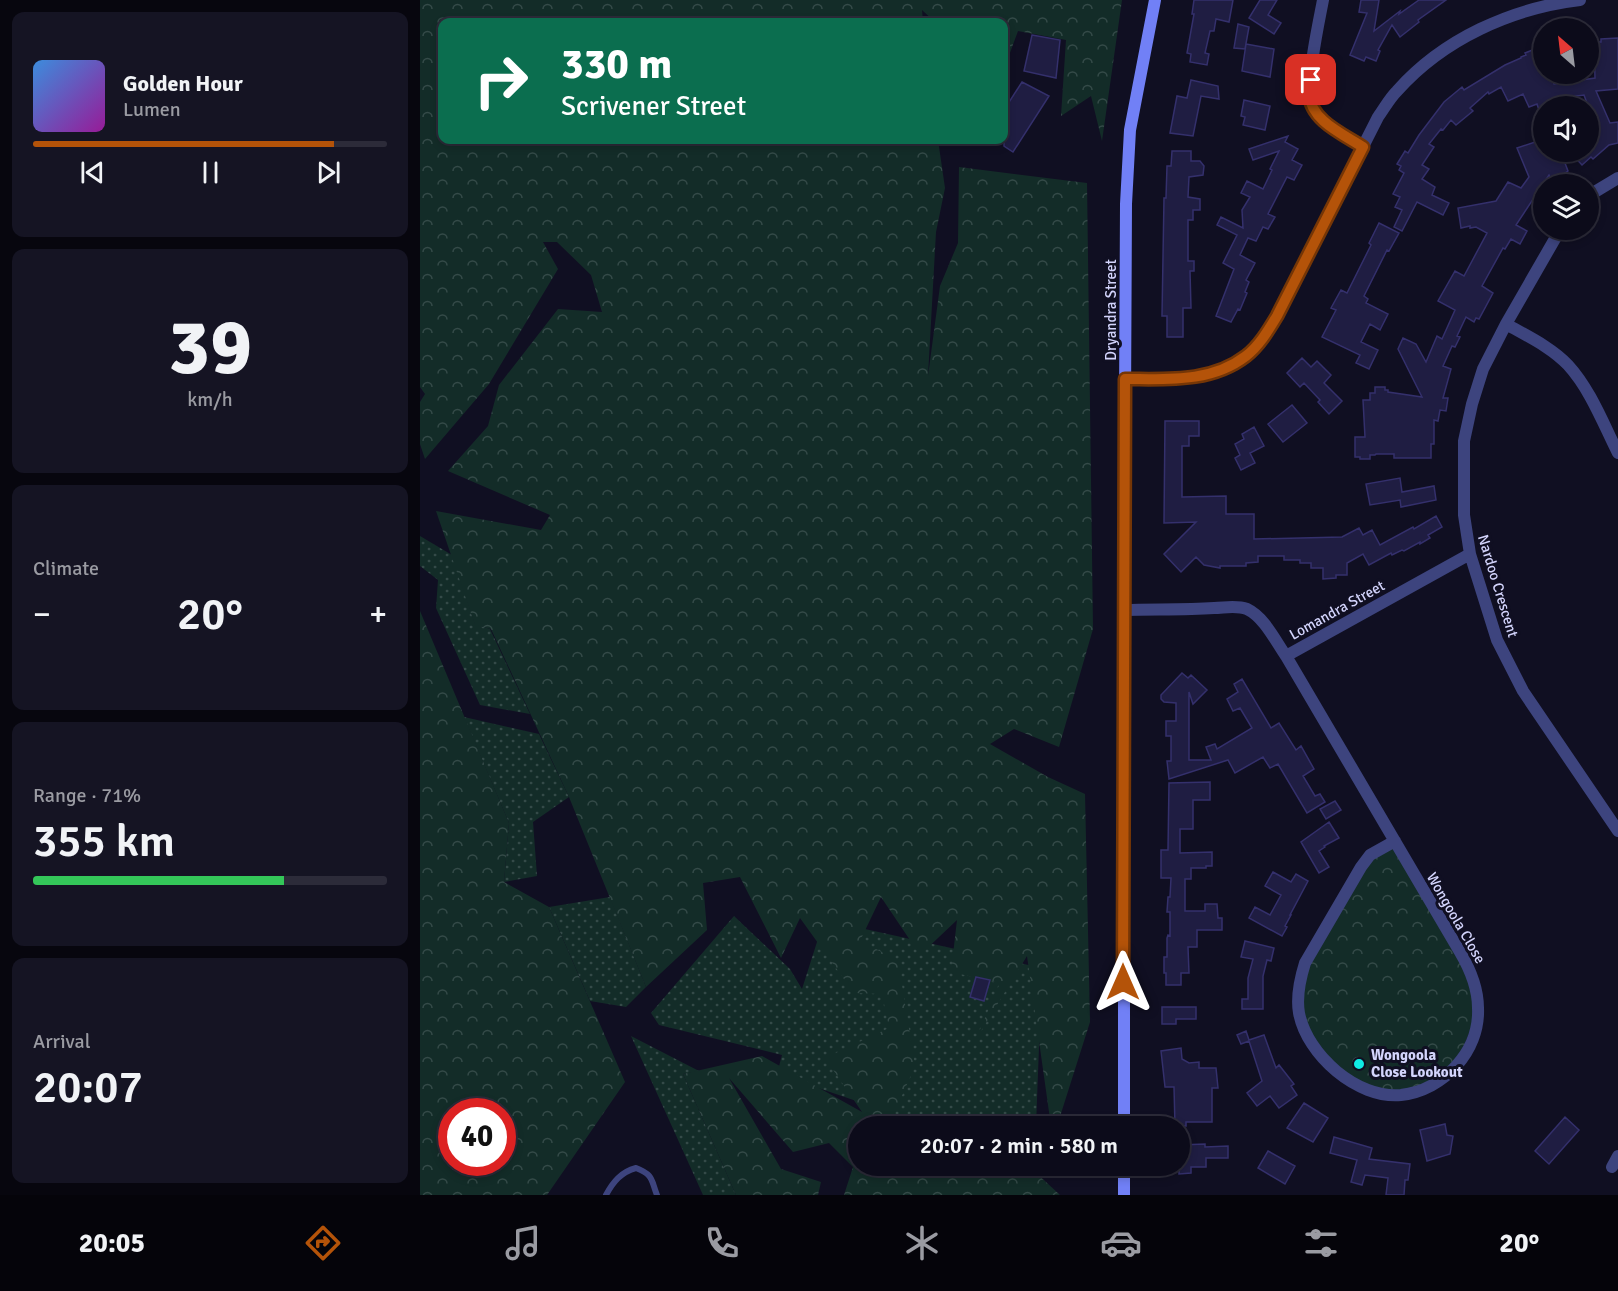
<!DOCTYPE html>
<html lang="en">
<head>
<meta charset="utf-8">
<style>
	:root { --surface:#0c0b1a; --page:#151423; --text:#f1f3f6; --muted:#9a9ba2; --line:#2c2b39; --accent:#b45309 }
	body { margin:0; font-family:Signika,sans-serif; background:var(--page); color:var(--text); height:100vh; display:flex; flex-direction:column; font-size:22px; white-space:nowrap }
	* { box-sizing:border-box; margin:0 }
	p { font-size:20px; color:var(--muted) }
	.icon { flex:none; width:33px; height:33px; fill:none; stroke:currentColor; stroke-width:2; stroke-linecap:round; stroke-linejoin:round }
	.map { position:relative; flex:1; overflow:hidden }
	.panel { display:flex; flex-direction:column; gap:12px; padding:12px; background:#07060e; width:420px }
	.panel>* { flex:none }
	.top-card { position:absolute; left:18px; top:18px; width:570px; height:126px; border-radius:12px; box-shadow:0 3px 9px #0003,0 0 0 2px var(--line); background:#0b6e4f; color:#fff; overflow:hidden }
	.needle { width:39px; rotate:332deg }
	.fabs { position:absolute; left:1113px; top:18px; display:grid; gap:12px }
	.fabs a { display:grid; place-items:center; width:66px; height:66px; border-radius:50%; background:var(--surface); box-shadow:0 3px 9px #0003,0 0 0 2px var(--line); font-size:30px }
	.speed { position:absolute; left:18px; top:1098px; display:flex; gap:12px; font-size:30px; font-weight:700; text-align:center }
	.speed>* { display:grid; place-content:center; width:78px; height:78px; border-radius:50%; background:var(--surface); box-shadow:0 3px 9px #0003,0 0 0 2px var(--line); line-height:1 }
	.speed .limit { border:9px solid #d22; background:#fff; color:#111 }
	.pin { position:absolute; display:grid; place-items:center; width:51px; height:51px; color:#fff; margin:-26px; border-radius:12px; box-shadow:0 3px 9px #0006 }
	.me { position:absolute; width:66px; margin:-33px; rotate:0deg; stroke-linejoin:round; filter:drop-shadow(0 0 4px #0008) }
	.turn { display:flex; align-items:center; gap:21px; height:126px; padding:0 24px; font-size:27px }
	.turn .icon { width:78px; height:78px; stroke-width:2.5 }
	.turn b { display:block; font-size:42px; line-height:51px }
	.big { font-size:45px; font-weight:600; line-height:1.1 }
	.panel .card { flex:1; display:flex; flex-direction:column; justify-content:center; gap:9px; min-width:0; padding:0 21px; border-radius:12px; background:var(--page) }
	.panel .dial { align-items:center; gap:0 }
	.dial b { font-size:78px; line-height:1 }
	.song { display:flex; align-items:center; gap:18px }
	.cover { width:72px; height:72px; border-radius:9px; background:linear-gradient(135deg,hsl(210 70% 55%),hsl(300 70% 35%)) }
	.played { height:6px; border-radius:3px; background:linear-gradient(90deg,var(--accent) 85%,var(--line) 85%) }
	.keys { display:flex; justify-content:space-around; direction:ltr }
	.heat { display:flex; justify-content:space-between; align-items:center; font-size:33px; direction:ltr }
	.charge { height:9px; border-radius:4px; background:linear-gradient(90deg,#34c759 71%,var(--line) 0) }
	.trip { position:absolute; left:428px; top:1116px; width:342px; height:60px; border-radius:30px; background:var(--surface); box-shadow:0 3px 9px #0003,0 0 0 2px var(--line); font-weight:600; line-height:60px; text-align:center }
	.tab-bar { display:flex; height:96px; justify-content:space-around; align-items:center; background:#05040a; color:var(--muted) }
	.tab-bar .icon { width:42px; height:42px }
	.tab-bar .selected { color:var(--accent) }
	.tab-bar b { font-size:27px; color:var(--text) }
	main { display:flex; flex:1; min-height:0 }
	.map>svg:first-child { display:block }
	.grass { fill:url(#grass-dots) }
	.forest { fill:url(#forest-crowns); fill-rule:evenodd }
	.building { fill:#1f1d42; stroke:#34306c; stroke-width:1.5 }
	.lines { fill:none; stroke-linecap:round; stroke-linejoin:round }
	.lane { stroke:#3d447e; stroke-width:6 }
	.street { stroke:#3d447e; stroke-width:12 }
	.secondary { stroke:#7180f6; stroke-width:12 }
	.route-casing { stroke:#753606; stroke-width:15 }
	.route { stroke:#b45309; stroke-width:10 }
	.poi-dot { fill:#0fece4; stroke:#100f22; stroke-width:2 }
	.labels { text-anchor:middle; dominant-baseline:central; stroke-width:6; stroke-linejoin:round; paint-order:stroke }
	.street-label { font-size:15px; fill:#d3d4fc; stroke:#100f22 }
	.poi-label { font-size:15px; font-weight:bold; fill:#d3d4fc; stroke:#100f22; text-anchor:start }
</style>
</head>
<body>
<main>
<section class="panel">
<div class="card">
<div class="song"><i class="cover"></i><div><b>Golden Hour</b><p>Lumen</p></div></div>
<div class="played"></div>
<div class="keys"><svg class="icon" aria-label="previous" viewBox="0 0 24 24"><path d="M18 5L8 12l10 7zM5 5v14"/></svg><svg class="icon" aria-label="pause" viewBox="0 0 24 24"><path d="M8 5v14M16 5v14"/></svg><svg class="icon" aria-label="next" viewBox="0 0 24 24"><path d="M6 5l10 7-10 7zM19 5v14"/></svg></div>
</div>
<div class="card dial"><b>39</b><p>km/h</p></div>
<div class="card"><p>Climate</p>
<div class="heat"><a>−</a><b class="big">20°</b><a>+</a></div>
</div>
<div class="card"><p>Range · 71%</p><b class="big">355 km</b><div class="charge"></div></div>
<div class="card"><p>Arrival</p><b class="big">20:07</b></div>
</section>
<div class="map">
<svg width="1198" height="1195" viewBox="0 0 1198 1195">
	<defs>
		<pattern id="grass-dots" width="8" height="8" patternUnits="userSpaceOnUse" patternTransform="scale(1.5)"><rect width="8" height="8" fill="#132c28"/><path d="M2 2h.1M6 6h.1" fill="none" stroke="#344a48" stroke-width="1.8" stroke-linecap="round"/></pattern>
		<pattern id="forest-crowns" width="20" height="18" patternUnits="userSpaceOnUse" patternTransform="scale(1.5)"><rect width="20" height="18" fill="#132c28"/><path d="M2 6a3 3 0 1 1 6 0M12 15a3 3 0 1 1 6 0" fill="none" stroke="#344a48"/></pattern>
	</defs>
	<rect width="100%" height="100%" fill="#100f22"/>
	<path class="grass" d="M0,536L32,555L55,624L70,629L110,714L60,705L16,608L18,580L0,566Z
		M44,717L119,734L149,797L113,822L117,876L84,882L89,823Z
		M190,897L226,987L206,1007L170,1001L129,907Z
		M314,916L370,969L382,989L404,920L622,968L616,1126H510L357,1074L362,1055L239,1025L231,1013Z
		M211,1036L279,1071L263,1074L316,1195H283Z"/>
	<path class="forest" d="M0,0H702L682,141L671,96L641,116L646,40L598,31L584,69V22H567V19L563,22H515L502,10L503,22H22V140H518L525,188L516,232L508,376L520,286L538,243L539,167L667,183L673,629L639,747L594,729L570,744L628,777L665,794L670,1022L637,1126H631L607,956L555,1041L580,983L531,972L537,920L500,955L461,897L440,941L478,960L495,1066L470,1123L478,1126H438V1166H599L613,1170L640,1195H424L433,1167L409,1143L373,1152L309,1078L361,1169L401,1182L398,1195H316L263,1074L342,1056L442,1112L405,1058L469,1028L462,994L434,993L380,918L361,958L320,877L283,883L287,930L226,987L149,797L71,629L55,625L16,511L121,530L130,515L28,471L68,426L79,385L138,309L182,312L171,275L137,242H123L138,269L69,384L5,459L0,444V402L5,394L0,387Z
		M0,611L89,823L84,882L129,907L205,1082L127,1195H0ZM32,1112H82V1162H32Z
		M975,841L1040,952L1059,1008L1035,1068L980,1095L925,1078L883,1027L880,979L941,867Z"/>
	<path class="building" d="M774,0H813L809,22L796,19L794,31H790L785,53L789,54L787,65L770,62L771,54L767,53L774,14H772Z
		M840,0H857L848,15L861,23L854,34L829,18Z
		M941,0H959L954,31L980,11L979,14L999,0H1026L998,20L999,22L980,37L972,25L958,50L960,51L956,61L946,57L944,61L930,55L947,13L939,12Z
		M818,24L829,27L825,49L814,48Z
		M612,35L640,40L636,78L604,71Z
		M1198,38V89L1176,91L1190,123L1198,122V143L1189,145L1173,159L1171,157L1162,165L1150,152H1168V106L1164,95L1133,99L1135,104L1124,106V109L1119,110L1117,104L1109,107L1103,94L1088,101L1081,87L1069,94L1068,92L1050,108L1053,111L1036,125L1031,120L1023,130L1021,129L1009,144L1014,147L1002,165L1009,169L1002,179L1015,187L1012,195L1029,203L1023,215L997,202L982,231L974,227L982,210L975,207L980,197L973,194L984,173L979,170L981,166L977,164L985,151L988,153L999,135L1024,102L1042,87L1044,90L1085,65L1101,58V57L1106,55L1105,53L1115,49L1116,53L1124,50V74H1130L1134,84L1175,78L1174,42H1181V39Z
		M826,44L854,49L850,77L822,71Z
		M771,80L798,86L799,99L781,96L773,136L750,133L757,96L767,98Z
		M602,82L629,96L593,152L584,146V110Z
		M824,100L850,106L845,130L823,125L825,117L821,116Z
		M868,136L865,142L878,149L872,160L882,165L874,180L867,177L848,214L855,217L848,229L843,227L836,241L828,238L820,255L835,263L826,280L829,282L825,292L827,293L820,310L818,309L811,322L796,316L814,269L803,263L817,235L797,225L801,217L823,228L822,210L830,197L821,193L827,181L843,189L852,170L850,169L859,151L833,160L829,149Z
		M1124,139V152H1128L1129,156L1137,153L1140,160L1143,158L1148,171L1145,173L1147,179L1133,184L1129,175L1096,225L1107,231L1100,244L1091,239L1085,249L1083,248L1062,286L1073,293L1059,319L1056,318L1054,322L1046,317L1037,336L1040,337L1035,347L1032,346L1023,366L1031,369L1023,398H1028L1026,411L1020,410L1018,421L1014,420V444H1011V458H974V454H956L955,455H950V459H940V457H935V437H945L943,400H950V393H955V387H965V390H968V392L1002,397L978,349L983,338L996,344L1006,362L1017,336L1022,339L1035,310L1018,301L1035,271L1044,276L1067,233L1056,227L1050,228V226L1041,228L1038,208L1076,201L1088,182L1101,188L1109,177L1097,148Z
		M752,151H771V161H780L784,166L783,175L769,177L768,197L780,199V210H773V220H768V261H774V271H770L771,308H763V337H747V316H742L744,198H746L747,166H751Z
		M959,223L979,233L969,251L967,250L944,296L948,299L946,303L968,314L960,330L950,324L941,342L958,350L949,369L936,363L940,355L902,337L916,310L911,308L921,290L927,293L951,245L949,243Z
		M882,358L891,367L897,361L911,375L904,383L922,401L909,414L898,402L900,400L884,383L880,387L867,373Z
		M872,405L887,423L863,442L848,424Z
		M745,421H779V436H769V446H762V497L806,496V514H834V539L922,537L939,528L943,535L952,530L960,545L993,527L994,529L1016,516L1022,527L1008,535L1010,538L1000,544V542L984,551L982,550L972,555L971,553L949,565L943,554L927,563V575H916V578L903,579V568H891V563H880V560H864V556H838V562L826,563V566H800V568L784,565L776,557L761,572L744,554L776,522L744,523Z
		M834,427L844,446L830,453L835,463L821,470L815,458L820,455L815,444L824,439L822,434Z
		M980,478L982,492L1014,486L1016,500L981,507L980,500L950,505L946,484Z
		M762,673L768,678L771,675L787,690L773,704L769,692V760H791L786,747L795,744L797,749L832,728L820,708L813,711L807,699L818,692L814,684L822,679L851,728L859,723L876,750L881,746L894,769L883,776L895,796L900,794L905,802L887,813L858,764L850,768L843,757L815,773L808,760L749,779L747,761H751V736H746V721H756V703L744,702L741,699V695Z
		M790,782V800H773V829H760V853L792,852V866H786V868H771V879H765V911H785V904H797L798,918H802V930H777V947H768L769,973H761V985H746V973H744V957H747V938L748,935L750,936V912H747L748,897H750L751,878H741V850H748L749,783Z
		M915,801L921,810L906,819L900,809Z
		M909,822L919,838L904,846L905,847L899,851L909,867L899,873L881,842Z
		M853,872L871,882L876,874L888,881L870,915H871L865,926L867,927L862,936L829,918L835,907L850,915L861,895L845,886Z
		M825,941L854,948L851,961L847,960L843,976V1009H822V999H828V978L833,959L821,957Z
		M556,977L570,980L564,1001L550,997Z
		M742,1007H776V1019H756V1024H742Z
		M826,1031L829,1040L844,1035L856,1068L859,1065L874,1084L871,1086L877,1095L859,1108L850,1096L837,1106L827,1093L842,1081L829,1041L821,1044L817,1035Z
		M761,1048L762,1059L769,1063L779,1062V1068H796L798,1088H792V1122H766V1126H755L754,1087H745L741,1051Z
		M884,1103L908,1118L893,1142L867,1128Z
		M1145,1117L1159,1130L1129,1164L1115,1151Z
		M1025,1124L1027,1135L1033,1136L1030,1154L1007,1161L1000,1130Z
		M914,1137L952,1148L949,1159L990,1164L988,1180H985L984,1195H966L968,1178L945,1175L942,1185L931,1182L937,1160L910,1153Z
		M785,1144V1147L808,1146V1158H786V1167H771V1173L759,1174V1145Z
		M848,1151L875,1166L865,1184L838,1168Z"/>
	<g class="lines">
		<path class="lane" d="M186,1195C193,1182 201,1172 216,1168C234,1175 231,1180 237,1195"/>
		<path class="street" d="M903,0C899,22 884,88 892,106C901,126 926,136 943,147
			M1168,196L1198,178
			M1140,230L1086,324L1063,369L1052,404L1044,441V515L1050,554L1077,640L1103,691L1198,831
			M1086,324C1107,336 1131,347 1148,365C1170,389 1183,423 1198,453
			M705,379C747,379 791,383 826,356C839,346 848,331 857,316L958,117C964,109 969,99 977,91C1023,39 1092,8 1160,0
			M704,610C734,609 764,610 794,608C804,608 816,605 827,609C844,617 855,640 866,656L1040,952C1050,969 1058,987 1058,1008C1060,1051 1024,1090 981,1095C937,1099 887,1055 879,1013C876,996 880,979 885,963L941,867L950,855L975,841
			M866,656L1050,554
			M1192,1167L1198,1156"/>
		<path class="secondary" d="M704,1126V610L706,204L710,130L735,0
			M704,1195V1166"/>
	</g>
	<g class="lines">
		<defs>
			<path id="route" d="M703,982L705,379C747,379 791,383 826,356C839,346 848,331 857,316L943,147C923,134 891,121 889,94C889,90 890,84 891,80"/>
		</defs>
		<use href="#route" class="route-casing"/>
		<use href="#route" class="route"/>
	</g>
	<circle class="poi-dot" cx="939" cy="1064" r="6"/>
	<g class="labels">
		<g class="street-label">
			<text transform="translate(691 310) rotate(-90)">Dryandra Street</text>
			<text transform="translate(1078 586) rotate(73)">Nardoo Crescent</text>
			<text transform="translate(917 610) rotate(-29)">Lomandra Street</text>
			<text transform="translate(1036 918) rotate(60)">Wongoola Close</text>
		</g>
		<g class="poi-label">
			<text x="951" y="1055">Wongoola<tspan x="951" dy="17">Close Lookout</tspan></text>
		</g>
	</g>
</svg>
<div class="fabs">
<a><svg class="needle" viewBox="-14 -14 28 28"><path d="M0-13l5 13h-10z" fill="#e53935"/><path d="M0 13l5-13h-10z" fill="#9a9ba2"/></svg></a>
<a><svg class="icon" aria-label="sound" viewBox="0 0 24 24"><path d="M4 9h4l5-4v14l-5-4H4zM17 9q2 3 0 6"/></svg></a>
<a><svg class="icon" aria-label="layers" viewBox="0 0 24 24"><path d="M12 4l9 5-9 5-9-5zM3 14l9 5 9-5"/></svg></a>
</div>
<div class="speed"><div class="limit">40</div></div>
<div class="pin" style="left:891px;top:80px;background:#d93025"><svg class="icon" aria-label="arrive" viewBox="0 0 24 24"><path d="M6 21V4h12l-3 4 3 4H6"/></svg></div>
<svg class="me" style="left:703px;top:982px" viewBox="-20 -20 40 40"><path d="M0-17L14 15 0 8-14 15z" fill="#b45309" stroke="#fff" stroke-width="4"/></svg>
<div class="trip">20:07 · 2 min · 580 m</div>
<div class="top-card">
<div class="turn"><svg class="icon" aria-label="right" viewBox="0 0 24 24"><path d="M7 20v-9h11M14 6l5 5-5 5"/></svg><div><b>330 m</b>Scrivener Street</div></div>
</div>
</div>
</main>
<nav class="tab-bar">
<b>20:05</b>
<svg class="icon selected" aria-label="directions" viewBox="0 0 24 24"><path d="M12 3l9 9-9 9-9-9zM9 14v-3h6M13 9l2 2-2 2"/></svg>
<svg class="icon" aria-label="music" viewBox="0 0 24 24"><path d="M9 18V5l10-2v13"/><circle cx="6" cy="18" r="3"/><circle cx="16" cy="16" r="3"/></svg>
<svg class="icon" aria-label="phone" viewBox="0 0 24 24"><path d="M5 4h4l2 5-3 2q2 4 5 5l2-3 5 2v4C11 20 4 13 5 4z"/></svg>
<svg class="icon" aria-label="climate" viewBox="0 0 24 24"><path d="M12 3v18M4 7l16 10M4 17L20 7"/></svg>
<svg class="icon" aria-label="car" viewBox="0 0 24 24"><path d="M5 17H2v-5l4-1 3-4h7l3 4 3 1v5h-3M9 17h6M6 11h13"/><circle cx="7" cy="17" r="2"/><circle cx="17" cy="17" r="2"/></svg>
<svg class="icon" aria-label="filters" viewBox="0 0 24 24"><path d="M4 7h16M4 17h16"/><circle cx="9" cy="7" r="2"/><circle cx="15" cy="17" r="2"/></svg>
<b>20°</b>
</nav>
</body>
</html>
